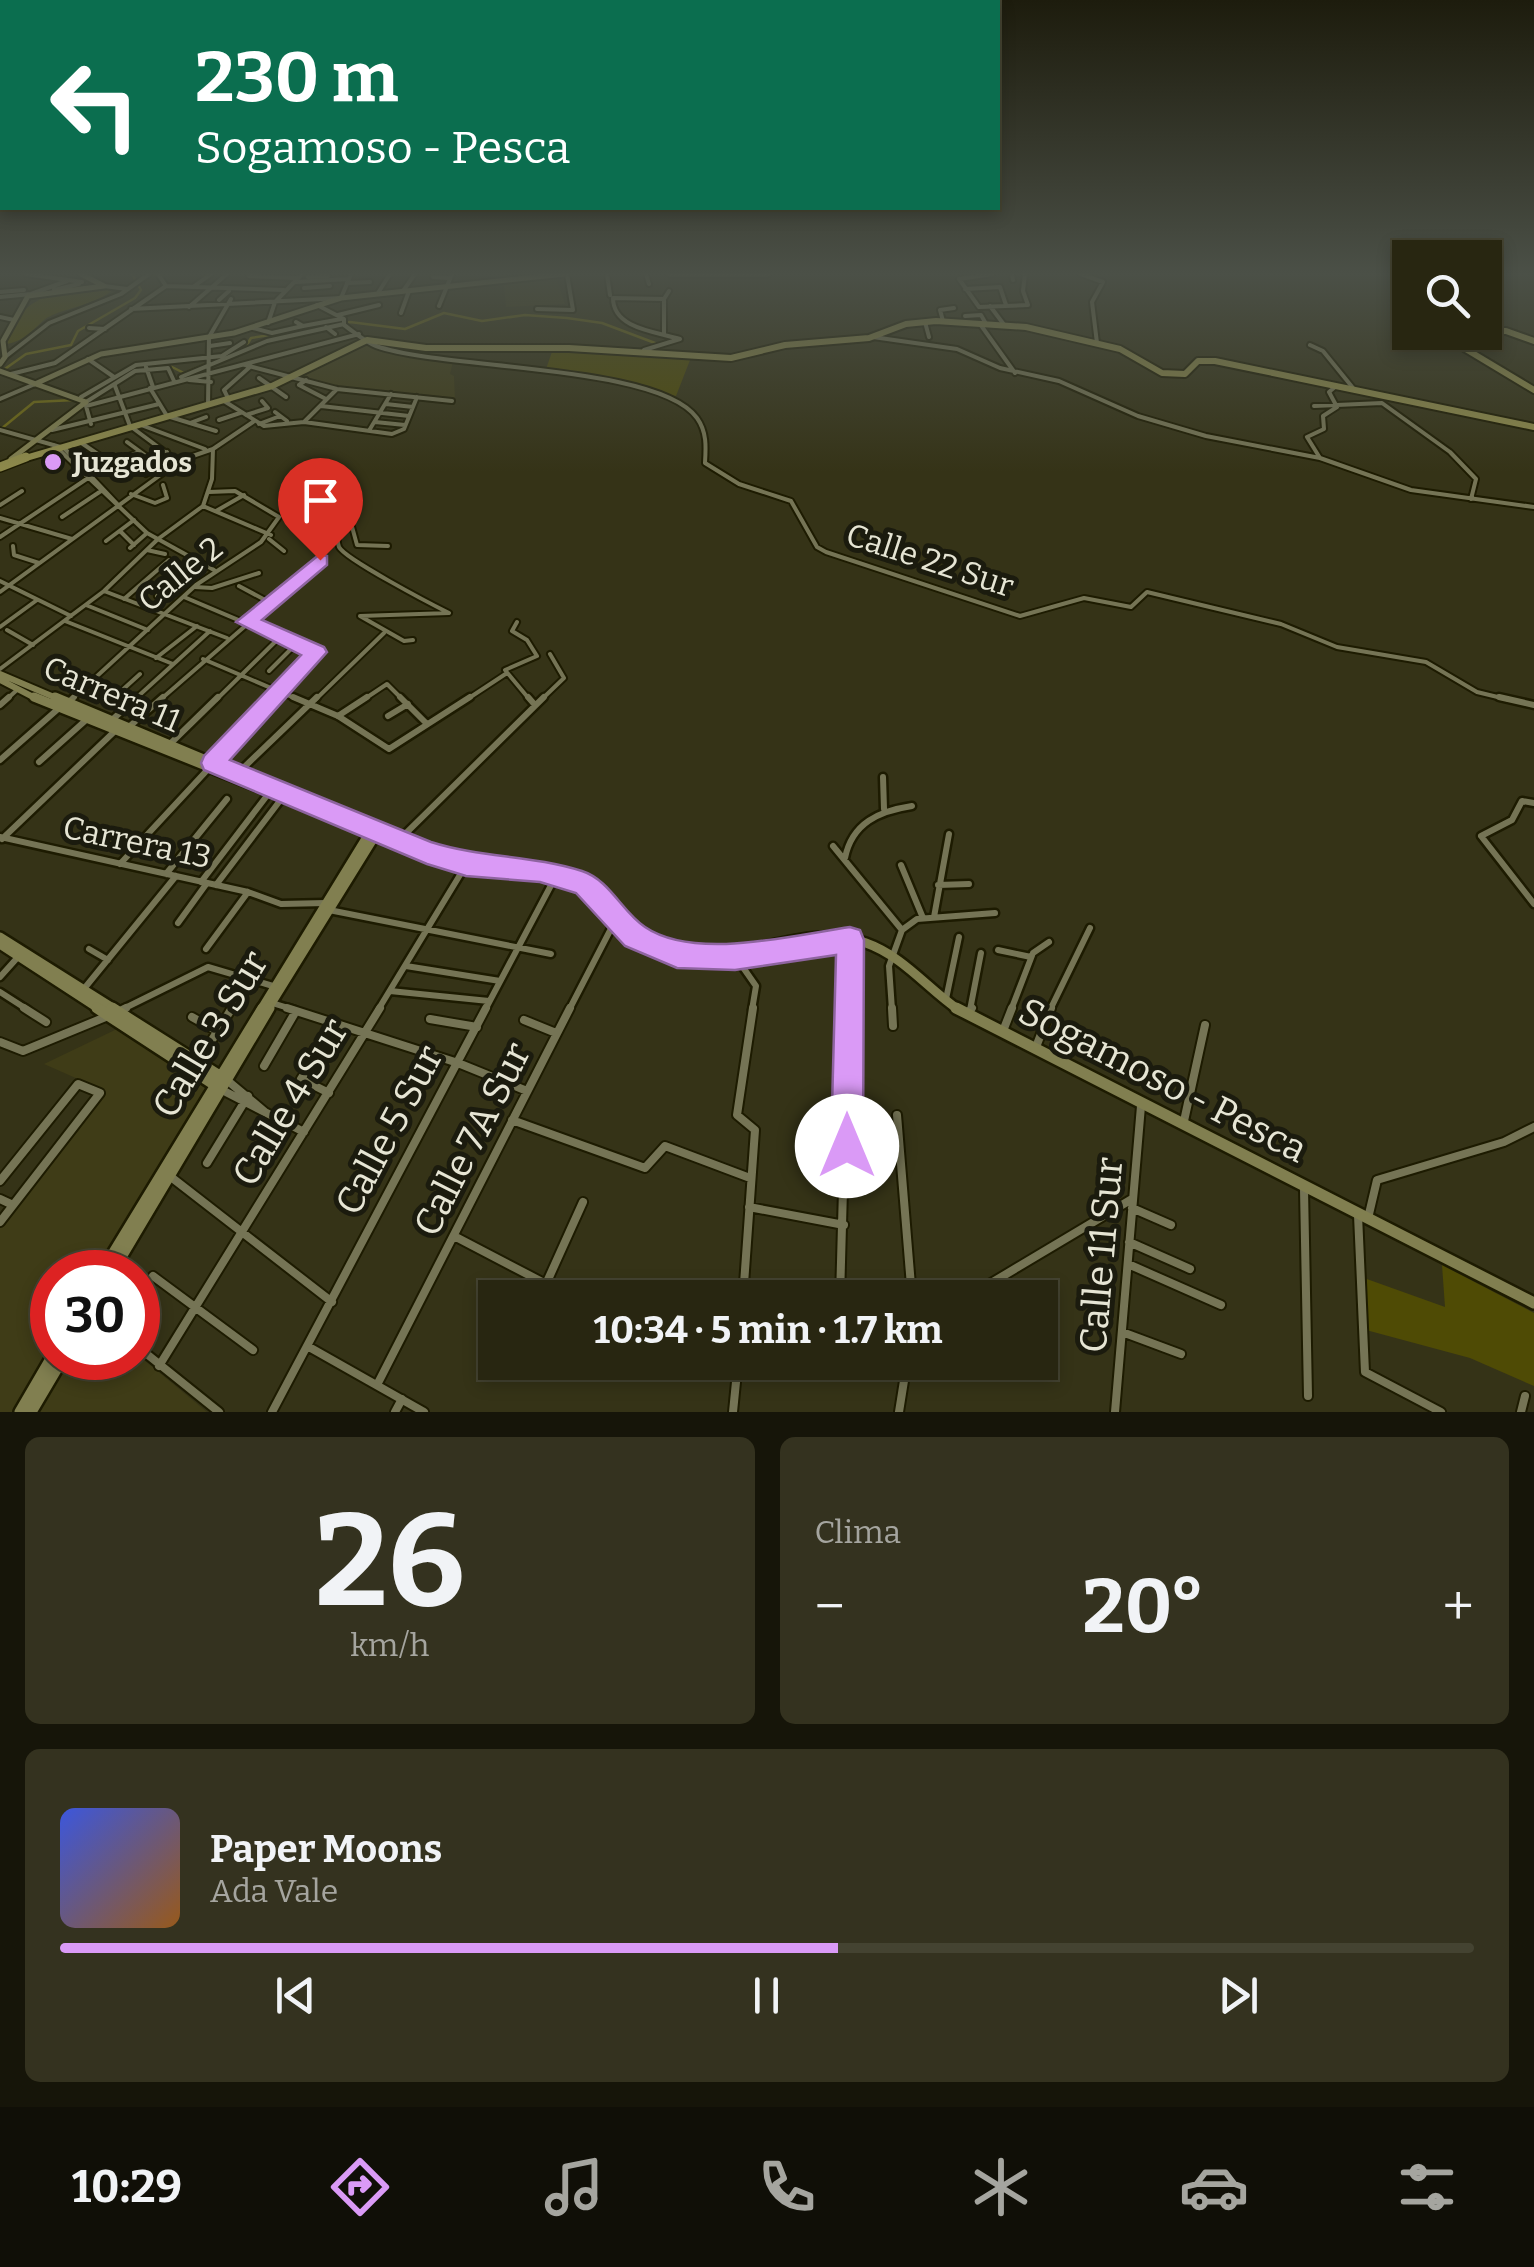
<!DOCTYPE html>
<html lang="es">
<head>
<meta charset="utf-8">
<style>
	:root { --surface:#282611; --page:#34321f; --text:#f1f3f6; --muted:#a5a59f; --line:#444331; --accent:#da9af6 }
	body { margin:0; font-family:Bitter,serif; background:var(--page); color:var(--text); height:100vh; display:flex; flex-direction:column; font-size:38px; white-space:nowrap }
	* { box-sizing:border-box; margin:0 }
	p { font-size:32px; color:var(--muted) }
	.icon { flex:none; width:55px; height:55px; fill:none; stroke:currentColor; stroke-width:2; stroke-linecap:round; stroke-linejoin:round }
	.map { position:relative; height:1412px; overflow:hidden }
	.side { display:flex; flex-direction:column; gap:25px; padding:25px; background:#161509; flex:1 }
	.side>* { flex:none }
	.hud { position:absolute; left:0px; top:0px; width:1000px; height:210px; box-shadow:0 5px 15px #0003,0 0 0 2px var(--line); background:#0b6e4f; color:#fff; overflow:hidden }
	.tools { position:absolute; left:1392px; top:240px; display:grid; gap:20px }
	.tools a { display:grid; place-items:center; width:110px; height:110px; border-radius:0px; background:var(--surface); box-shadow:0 5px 15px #0003,0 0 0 2px var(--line); font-size:50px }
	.speed { position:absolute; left:30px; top:1250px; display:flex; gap:20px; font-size:50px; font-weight:700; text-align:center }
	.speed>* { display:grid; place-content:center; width:130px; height:130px; border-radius:50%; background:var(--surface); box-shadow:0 5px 15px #0003,0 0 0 2px var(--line); line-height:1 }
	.speed .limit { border:15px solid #d22; background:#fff; color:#111 }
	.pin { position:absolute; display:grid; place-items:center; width:85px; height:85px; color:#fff; margin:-102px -42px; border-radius:50% 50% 50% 0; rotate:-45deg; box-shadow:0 0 10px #0007 }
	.pin .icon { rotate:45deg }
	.me { position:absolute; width:110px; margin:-55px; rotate:0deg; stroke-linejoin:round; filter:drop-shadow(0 0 8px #0008) }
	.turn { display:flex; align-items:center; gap:35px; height:210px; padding:0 30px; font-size:45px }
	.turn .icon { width:130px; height:130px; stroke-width:2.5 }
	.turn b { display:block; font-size:70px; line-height:85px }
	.big { font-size:75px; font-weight:700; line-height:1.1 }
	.side .tile { flex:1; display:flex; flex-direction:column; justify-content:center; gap:15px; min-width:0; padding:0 35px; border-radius:15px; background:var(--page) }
	.side .dial { align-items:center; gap:0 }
	.dial b { font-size:130px; line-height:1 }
	.song { display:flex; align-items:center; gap:30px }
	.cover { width:120px; height:120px; border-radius:15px; background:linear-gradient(135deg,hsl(230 70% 55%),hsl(30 70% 35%)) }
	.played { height:10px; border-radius:5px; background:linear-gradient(90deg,var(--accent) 55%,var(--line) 55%) }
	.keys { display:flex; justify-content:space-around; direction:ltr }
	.heat { display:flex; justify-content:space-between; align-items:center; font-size:55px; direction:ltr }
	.side .tiles { flex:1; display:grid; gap:25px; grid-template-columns:1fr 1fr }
	.tile:last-child { grid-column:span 2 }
	.trip { position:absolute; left:478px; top:1280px; width:580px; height:100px; border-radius:0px; background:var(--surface); box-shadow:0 5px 15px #0003,0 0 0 2px var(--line); font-weight:700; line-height:100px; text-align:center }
	.tabs { display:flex; height:160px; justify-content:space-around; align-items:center; background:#100f07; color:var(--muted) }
	.tabs .icon { width:70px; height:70px }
	.tabs .selected { color:var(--accent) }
	.tabs b { font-size:45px; color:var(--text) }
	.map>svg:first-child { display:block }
	.built { fill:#3f3c17 }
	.green { fill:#4f4b05 }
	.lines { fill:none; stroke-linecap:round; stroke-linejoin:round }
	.stream { stroke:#706a13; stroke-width:2.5 }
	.street-far2-casing { stroke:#1d1b01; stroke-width:8 }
	.street-far1-casing { stroke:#1d1b01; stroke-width:11 }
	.street-casing { stroke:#1d1b01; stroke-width:12 }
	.secondary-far3-casing { stroke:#1d1b01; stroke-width:9 }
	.secondary-far2-casing { stroke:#1d1b01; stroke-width:10 }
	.secondary-far1-casing { stroke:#1d1b01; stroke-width:14 }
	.secondary-casing { stroke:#1d1b01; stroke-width:16 }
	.primary-far1-casing { stroke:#1d1b01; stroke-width:10 }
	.primary-casing { stroke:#1d1b01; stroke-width:12 }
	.street-far2 { stroke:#757455; stroke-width:4 }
	.street-far1 { stroke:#757455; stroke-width:6 }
	.street { stroke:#757455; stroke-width:8 }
	.secondary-far3 { stroke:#817f50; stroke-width:5 }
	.secondary-far2 { stroke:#817f50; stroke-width:6 }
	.secondary-far1 { stroke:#817f50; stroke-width:9 }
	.secondary { stroke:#817f50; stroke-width:11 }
	.primary-far1 { stroke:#8e8a4b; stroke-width:6 }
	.primary { stroke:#8e8a4b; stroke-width:9 }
	.route { fill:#da9af6; stroke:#8e64a0; stroke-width:2.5 }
	.poi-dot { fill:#da9af6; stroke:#1b1b0e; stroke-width:4 }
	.labels { text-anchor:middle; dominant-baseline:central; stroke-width:10; stroke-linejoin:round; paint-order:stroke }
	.far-poi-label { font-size:28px; font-weight:bold; fill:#e6e5d4; stroke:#1b1b0e; text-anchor:start }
	.street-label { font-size:32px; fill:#e6e5d4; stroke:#1b1b0e }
	.near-street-label { font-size:38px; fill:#e6e5d4; stroke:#1b1b0e }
</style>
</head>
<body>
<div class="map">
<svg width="1534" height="1412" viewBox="0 0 1534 1412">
	<rect width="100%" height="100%" fill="#353317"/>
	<path class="built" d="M556,277L565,304L506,307L504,284Z
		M368,342L374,347L454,358L450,374L454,376L455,399L334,387L299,376Z
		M117,1029L209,1087L98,1272H52V1348L14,1412H0V1228L105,1091L44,1064Z
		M138,1355L207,1412H37L68,1358Z"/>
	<path class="green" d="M107,286L116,287C96,307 59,308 44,320C33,329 27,340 7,344C19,292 62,291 107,286Z
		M554,346L692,355L676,396L546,369Z
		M1442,1265L1534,1313V1386L1470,1358L1366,1330L1364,1278L1445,1307Z"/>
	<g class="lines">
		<path class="stream" d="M245,348L251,338L350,322L405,329L444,313L482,321L525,315L567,318L602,323L655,343
			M166,364L184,373L220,358
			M2,371L26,354L71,345L78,331L135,298L141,290L132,274
			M120,378L139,367
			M82,400L106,388
			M1,429L34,402L74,400"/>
		<defs>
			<path id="street-far2" d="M26,274L82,282
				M158,274L166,286
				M607,274L610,295
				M646,274L649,284
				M992,274L959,279L979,307L1028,305L1023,291L1025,274
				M1012,274L1013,280
				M1081,274L1103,282L1092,302L1097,343
				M249,276L296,278
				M308,277L328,276
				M433,277L450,278
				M296,282L348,279
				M347,283L370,282
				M104,286L127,289
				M166,286L284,290
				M193,287L211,274
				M304,288L330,286
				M965,289L1000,287L1006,305
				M54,290L79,284
				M403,291L415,274
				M0,292L24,290
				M378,293L390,274
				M0,297L31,294L67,281
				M664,299V334
				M664,299L669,291
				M219,300L229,291
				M317,305L344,319V325C354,332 365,342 376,346C443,370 659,364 697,418C707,432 706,447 705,463L739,484L791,501L817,547L826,552L1020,616L1084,598L1131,607L1147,592L1281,624L1337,647L1426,662L1477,692L1510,700
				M439,306L452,274
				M990,306L1005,326
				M189,307L227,274
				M131,309L341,298L351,274
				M537,309L573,310L567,274
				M401,313L409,291
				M338,315L379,305
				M965,316L981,315L985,322L980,324L1015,373
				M0,317L14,320
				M943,321L940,310L954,308
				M296,322L303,326L341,319
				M925,322L929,337
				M268,323L275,302L302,274
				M326,327L335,334
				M89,328L105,329
				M253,328L272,333L303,326
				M873,337L957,349L1000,368L1059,381L1138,416L1206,436L1320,458L1411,490L1534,507
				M1310,345L1323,351L1353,388
				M210,346L230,343
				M644,350L680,339C657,332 613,329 613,298L664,299
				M5,357L49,323L121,294L149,274
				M88,359L114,377
				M245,365L337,389L452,401
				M146,367L153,387
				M11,374L55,363L166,286
				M181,377L267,341L344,324
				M259,378L286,397
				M189,380L211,382
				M306,380L299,385L326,399
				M115,386L130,426L169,455
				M150,388L167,416L216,431
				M81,397L136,365L222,356L244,342
				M0,399L35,384
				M229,400L224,390L251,366
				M224,401L264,426L304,422L392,434L404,429L417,397
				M86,402L135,371L168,368L174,381
				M386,404L413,407
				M208,405L209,337L231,299
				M321,406L409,416
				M1314,406L1382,403L1450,452L1476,479L1471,499
				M275,412L287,421
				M246,415L268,408L262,401
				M219,420L240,413
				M304,422L337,389
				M375,422L405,425
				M190,423L206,417
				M91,424L86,406L359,334
				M259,424L280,416
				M141,425L205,449
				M370,429L391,394
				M0,430L64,448L119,506
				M52,430L159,404
				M80,442L108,461L144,470
				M127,442L153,461L167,452
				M54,445L147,533L214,570
				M1320,458L1307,437L1324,429L1323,416L1337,407L1329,392L1335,387
				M146,474L159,465
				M131,494L155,503L167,498L163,485
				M0,505L22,491
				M203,506L271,535
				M216,511L244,495
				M62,517L101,491
				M0,518L72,539
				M120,531L134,545
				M0,537L112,462L140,452
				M269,539L284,551
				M106,541L134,520
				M13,546L14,555L39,563
				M388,546L357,545L351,523L342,524C339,532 336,538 339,547C345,559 431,604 449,613L360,616L404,641L413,640
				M130,548L147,533
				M147,550L165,554
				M0,581L71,616
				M239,586L267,601
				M195,587L212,588L259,573
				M104,591L227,638
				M0,592L181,460L213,449L253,422
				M157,596L198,560
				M184,597L316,653L273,700
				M124,599L169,560
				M86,605L148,630
				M65,621L173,664
				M517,622L512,631L527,640L537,656L505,670L530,700
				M0,627L37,600
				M7,630L33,645
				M156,658L197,626
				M203,659L299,700
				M0,669L104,591L158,539L203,506L212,479L213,449
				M269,671L296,644
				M136,698L119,693L140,674
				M6,700L18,689
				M71,700L196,585L261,542L279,517L235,491L209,492
				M134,700L210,631
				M160,700L320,561
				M216,700L278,639
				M315,700L384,633
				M363,700L387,684L403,700
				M466,700L507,673
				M541,700L564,678L550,654"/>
			<path id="street-far1" d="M293,697L338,716L389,749L470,697
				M400,697L426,723
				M528,697L535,705
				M1499,697L1534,705
				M70,701L74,697
				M0,705L9,697
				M338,716L367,697
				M388,716L408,704
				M112,720L137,697
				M130,726L163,697
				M171,743L218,697
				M0,760L58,709
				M39,762L86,720
				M238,773L317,697
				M883,777L884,809
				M1534,803L1522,801L1512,820L1481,836L1534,904
				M0,837L248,892L281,904L326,903
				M2,839L117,729
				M397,842L544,697
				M833,846L902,930L889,966L892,1010
				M845,858C852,823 879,811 912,806
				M120,864L275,697
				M901,865L923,918
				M166,874L227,799
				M201,882L269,793
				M216,885L282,798
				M938,885L969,884
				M329,910L551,954
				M934,917L949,834
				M178,923L207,883
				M902,930L917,919L995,913
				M89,949L108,960
				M206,949L248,892
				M998,950L1031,957
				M735,956L756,986L752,1010
				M406,966L500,981
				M0,977L18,957
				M83,990L176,876
				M390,991L489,1001
				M0,992L28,1010
				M946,999L959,937
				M272,1003L295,1010
				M121,1010L208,967L273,986
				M230,1010L251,977
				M378,1010L466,865
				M485,1010L557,874
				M569,1010L616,919
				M848,1010L850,940
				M970,1010L981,953
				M1011,1010L1033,953L1049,942
				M1050,1010L1090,928"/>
			<path id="street" d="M24,1008L46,1022
				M287,1008L458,1063L527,1091
				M892,1008L893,1026
				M118,1012L126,1008
				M968,1013L972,1008
				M192,1017L217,1031
				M430,1019L477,1027
				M524,1020L556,1033
				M1003,1031L1012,1008
				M0,1042L23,1051L108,1016
				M322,1047L301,1079L329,1093
				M1036,1047L1051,1008
				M200,1059L232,1008
				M264,1066L296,1011
				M228,1081L265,1112
				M222,1090L304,1132
				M897,1115L912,1298
				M512,1120L645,1168L665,1146L750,1178
				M1184,1121L1205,1025
				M207,1163L248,1096
				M171,1177L332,1302
				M0,1181L78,1084L100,1093L0,1222
				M1304,1189L1308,1396
				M0,1199L13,1205
				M749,1207L844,1225
				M1132,1208L1171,1225
				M1369,1214L1377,1180L1504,1142L1534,1127
				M1358,1215L1365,1372L1441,1412
				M454,1236L546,1284L583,1202
				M1129,1242L1190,1269
				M1128,1264L1221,1305
				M153,1276L253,1350
				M743,1298L755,1130L737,1115L753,1008
				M840,1298L848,1008
				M966,1298L1132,1199
				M1122,1332L1181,1354
				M138,1347L219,1412
				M309,1347L424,1412
				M159,1366L380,1008
				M377,1385L570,1008
				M272,1412L486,1008
				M395,1412L402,1399
				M733,1412L738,1362
				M899,1412L907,1362
				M1115,1412L1141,1106
				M1521,1412L1525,1396"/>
			<path id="secondary-far3" d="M81,274L104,286
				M670,274H768
				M0,364L5,357L3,341L28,296L104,286
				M0,371L86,402L11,459
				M35,384L101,354L234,333L341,298L564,274"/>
			<path id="secondary-far2" d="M0,674L61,700
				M0,680L39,700"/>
			<path id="secondary-far1" d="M34,697L408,847C428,853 447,861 467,865C502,871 539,864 573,878C612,894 627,940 669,952C735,970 803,920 866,943C903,956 928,989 959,1010
				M55,697L321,808
				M0,937L116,1010
				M0,944L101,1010
				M261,1010L370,832
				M267,1010L378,831"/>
			<path id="secondary" d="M97,1008L218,1087
				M112,1008L221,1077
				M956,1008L1534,1303
				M102,1272L263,1008
				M112,1272L269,1008
				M20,1412L52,1357
				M31,1412L63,1358"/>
			<path id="primary-far1" d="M1485,331H1506L1534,341
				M1462,332L1454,336V342L1534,390
				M19,460L272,386L367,340L426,348H569L731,358L785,345L869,338L906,324L936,321L1026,327L1120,349L1162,373L1185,374L1198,361H1215L1534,427"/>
			<path id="primary" d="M0,467L26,457"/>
		</defs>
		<use href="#street-far2" class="street-far2-casing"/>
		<use href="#street-far1" class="street-far1-casing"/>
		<use href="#street" class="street-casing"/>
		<use href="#secondary-far3" class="secondary-far3-casing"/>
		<use href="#secondary-far2" class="secondary-far2-casing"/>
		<use href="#secondary-far1" class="secondary-far1-casing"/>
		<use href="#secondary" class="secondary-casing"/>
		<use href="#primary-far1" class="primary-far1-casing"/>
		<use href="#primary" class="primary-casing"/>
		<use href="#street-far2" class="street-far2"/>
		<use href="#street-far1" class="street-far1"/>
		<use href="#street" class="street"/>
		<use href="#secondary-far3" class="secondary-far3"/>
		<use href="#secondary-far2" class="secondary-far2"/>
		<use href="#secondary-far1" class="secondary-far1"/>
		<use href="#secondary" class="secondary"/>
		<use href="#primary-far1" class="primary-far1"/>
		<use href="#primary" class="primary"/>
	</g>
	<linearGradient id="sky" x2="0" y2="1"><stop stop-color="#1d1c0d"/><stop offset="0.58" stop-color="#4b5047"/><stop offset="1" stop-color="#4b5047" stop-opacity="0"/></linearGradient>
	<rect width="1534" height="472" fill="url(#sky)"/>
	<path class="route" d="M320,554L327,556V565L262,620L324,647L327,652L230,760L431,842C481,858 533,855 582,871C610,880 622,912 645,927C695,961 794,935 850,927L860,930L864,940L863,1146L858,1157L847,1162L835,1157L831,1146L836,955L735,970L677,968L625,946L576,893L540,882L466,876L427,864L204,770L201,763L204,756L301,655L236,622Z"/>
	<circle class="poi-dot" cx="53" cy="462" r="10"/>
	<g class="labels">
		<g class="far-poi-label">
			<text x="73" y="462">Juzgados</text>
		</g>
		<g class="street-label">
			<text transform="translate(930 560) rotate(18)">Calle 22 Sur</text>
			<text transform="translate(180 574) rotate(-39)">Calle 2</text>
			<text transform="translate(112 694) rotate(23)">Carrera 11</text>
			<text transform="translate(137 842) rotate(12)">Carrera 13</text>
		</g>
		<g class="near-street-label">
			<text transform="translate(210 1034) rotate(-59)">Calle 3 Sur</text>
			<text transform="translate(1163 1080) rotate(27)">Sogamoso - Pesca</text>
			<text transform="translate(290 1102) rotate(-59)">Calle 4 Sur</text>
			<text transform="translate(389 1130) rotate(-62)">Calle 5 Sur</text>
			<text transform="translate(472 1139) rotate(-63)">Calle 7A Sur</text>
			<text transform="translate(1101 1255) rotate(-85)">Calle 11 Sur</text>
		</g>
	</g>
</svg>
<div class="tools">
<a><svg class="icon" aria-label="search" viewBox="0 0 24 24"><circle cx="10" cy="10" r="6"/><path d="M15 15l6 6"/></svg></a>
</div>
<div class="speed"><div class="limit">30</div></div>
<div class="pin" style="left:320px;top:560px;background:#d93025"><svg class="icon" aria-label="arrive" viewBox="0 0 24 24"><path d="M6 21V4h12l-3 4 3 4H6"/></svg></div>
<svg class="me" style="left:847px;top:1146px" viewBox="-20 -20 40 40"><circle r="19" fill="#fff"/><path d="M0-13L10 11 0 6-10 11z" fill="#da9af6"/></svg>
<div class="trip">10:34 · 5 min · 1.7 km</div>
<div class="hud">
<div class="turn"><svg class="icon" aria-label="left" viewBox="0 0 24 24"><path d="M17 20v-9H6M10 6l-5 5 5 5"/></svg><div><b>230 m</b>Sogamoso - Pesca</div></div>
</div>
</div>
<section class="side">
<div class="tiles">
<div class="tile dial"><b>26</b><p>km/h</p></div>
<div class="tile"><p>Clima</p>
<div class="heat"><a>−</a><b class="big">20°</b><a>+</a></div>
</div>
<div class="tile">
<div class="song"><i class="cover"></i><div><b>Paper Moons</b><p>Ada Vale</p></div></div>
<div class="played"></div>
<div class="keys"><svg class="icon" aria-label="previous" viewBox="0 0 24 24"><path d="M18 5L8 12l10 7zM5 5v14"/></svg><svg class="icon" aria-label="pause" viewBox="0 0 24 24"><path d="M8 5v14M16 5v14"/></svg><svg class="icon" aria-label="next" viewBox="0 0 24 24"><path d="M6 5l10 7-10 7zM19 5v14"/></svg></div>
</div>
</div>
</section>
<nav class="tabs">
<b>10:29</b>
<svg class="icon selected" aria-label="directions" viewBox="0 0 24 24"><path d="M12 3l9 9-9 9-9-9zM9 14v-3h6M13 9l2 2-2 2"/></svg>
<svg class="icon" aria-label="music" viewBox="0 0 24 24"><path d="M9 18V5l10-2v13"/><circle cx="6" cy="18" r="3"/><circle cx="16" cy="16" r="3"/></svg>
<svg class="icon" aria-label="phone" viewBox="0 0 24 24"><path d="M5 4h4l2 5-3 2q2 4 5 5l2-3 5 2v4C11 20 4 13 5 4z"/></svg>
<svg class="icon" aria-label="climate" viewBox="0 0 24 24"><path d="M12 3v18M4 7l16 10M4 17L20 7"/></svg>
<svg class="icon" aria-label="car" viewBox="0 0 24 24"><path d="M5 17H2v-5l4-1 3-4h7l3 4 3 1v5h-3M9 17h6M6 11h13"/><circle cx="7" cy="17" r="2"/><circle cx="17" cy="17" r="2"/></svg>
<svg class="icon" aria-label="filters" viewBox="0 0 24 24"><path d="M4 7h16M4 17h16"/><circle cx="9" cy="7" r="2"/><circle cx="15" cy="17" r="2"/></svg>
</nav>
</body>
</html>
